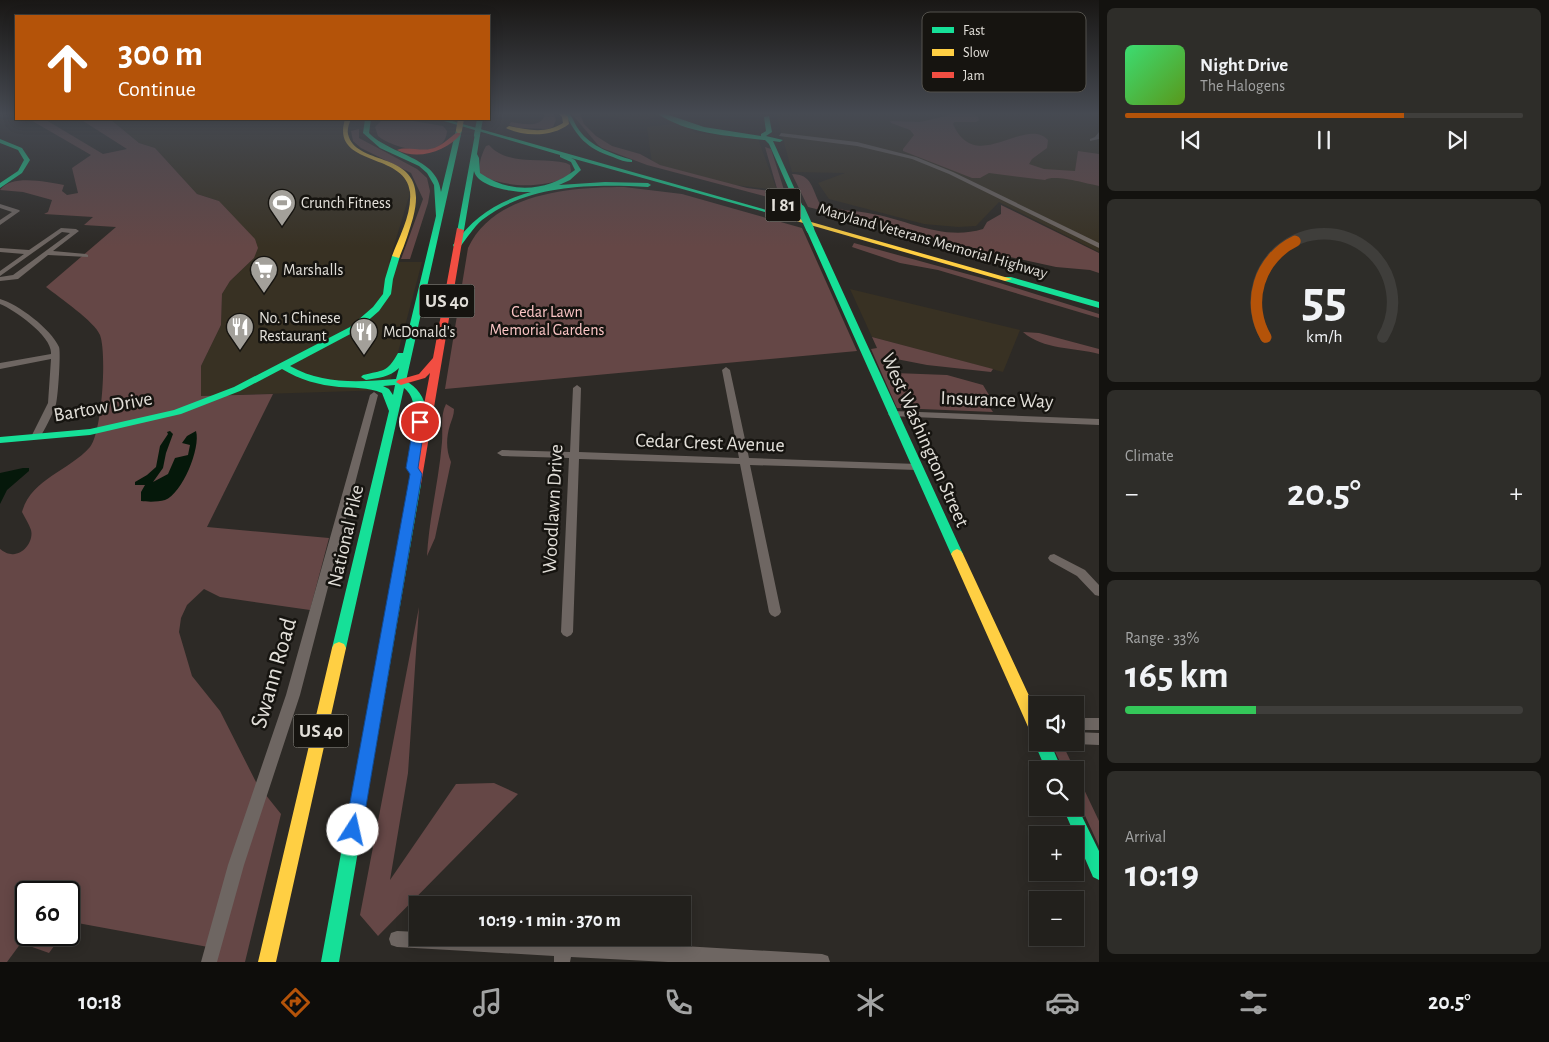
<!DOCTYPE html>
<html lang="en">
<head>
<meta charset="utf-8">
<style>
	:root { --surface:#22201c; --page:#2e2d29; --text:#f1f3f6; --muted:#a2a3a3; --line:#3f3e3b; --accent:#b45309 }
	body { margin:0; font-family:"Alegreya Sans",sans-serif; background:var(--page); color:var(--text); height:100vh; display:flex; flex-direction:column; font-size:19px; white-space:nowrap }
	* { box-sizing:border-box; margin:0 }
	p { font-size:16px; color:var(--muted) }
	.icon { flex:none; width:28px; height:28px; fill:none; stroke:currentColor; stroke-width:2; stroke-linecap:round; stroke-linejoin:round }
	.map { position:relative; flex:1; overflow:hidden }
	.drawer { display:flex; flex-direction:column; gap:8px; padding:8px; background:#13120f; width:450px }
	.drawer>* { flex:none }
	.hud { position:absolute; left:15px; top:15px; width:475px; height:105px; border-radius:0px; box-shadow:0 2px 12px #0003,0 0 0 1px var(--line); background:#b45309; color:#fff; overflow:hidden }
	.controls { position:absolute; left:1029px; top:696px; display:grid; gap:10px }
	.controls a { display:grid; place-items:center; width:55px; height:55px; border-radius:0px; background:var(--surface); box-shadow:0 2px 12px #0003,0 0 0 1px var(--line); font-size:25px }
	.speed { position:absolute; left:15px; top:881px; display:flex; gap:10px; font-size:25px; font-weight:700; text-align:center }
	.speed>* { display:grid; place-content:center; width:65px; height:65px; border-radius:50%; background:var(--surface); box-shadow:0 2px 12px #0003,0 0 0 1px var(--line); line-height:1 }
	.speed .limit { border:2px solid #111; border-radius:8px; background:#fff; color:#111 }
	.pin { position:absolute; display:grid; place-items:center; width:42px; height:42px; color:#fff; margin:-21px; border:2px solid #fff; border-radius:50%; box-shadow:0 1px 5px #0007 }
	.me { position:absolute; width:55px; margin:-28px; rotate:10deg; stroke-linejoin:round; filter:drop-shadow(0 0 4px #0008) }
	.turn { display:flex; align-items:center; gap:18px; height:105px; padding:0 20px; font-size:22px }
	.turn .icon { width:65px; height:65px; stroke-width:2.5 }
	.turn b { display:block; font-size:35px; line-height:42px }
	.big { font-size:38px; font-weight:700; line-height:1.1 }
	.drawer .tile { flex:1; display:flex; flex-direction:column; justify-content:center; gap:8px; min-width:0; padding:0 18px; border-radius:8px; background:var(--page) }
	.drawer .dial { align-items:center; gap:0 }
	.dial svg { height:130px; overflow:visible; fill:none; stroke:var(--line); stroke-width:7; stroke-linecap:round; text-anchor:middle }
	.dial text { fill:var(--text); stroke:none }
	.song { display:flex; align-items:center; gap:15px }
	.cover { width:60px; height:60px; border-radius:8px; background:linear-gradient(135deg,hsl(140 70% 55%),hsl(90 70% 35%)) }
	.played { height:5px; border-radius:2px; background:linear-gradient(90deg,var(--accent) 70%,var(--line) 70%) }
	.keys { display:flex; justify-content:space-around; direction:ltr }
	.heat { display:flex; justify-content:space-between; align-items:center; font-size:28px; direction:ltr }
	.charge { height:8px; border-radius:4px; background:linear-gradient(90deg,#34c759 33%,var(--line) 0) }
	.trip { position:absolute; left:409px; top:896px; width:282px; height:50px; border-radius:0px; background:var(--surface); box-shadow:0 2px 12px #0003,0 0 0 1px var(--line); font-weight:700; line-height:50px; text-align:center }
	.tabs { display:flex; height:80px; justify-content:space-around; align-items:center; background:#0e0d0b; color:var(--muted) }
	.tabs .icon { width:35px; height:35px }
	.tabs .current { color:var(--accent) }
	.tabs b { font-size:22px; color:var(--text) }
	main { display:flex; flex:1; min-height:0 }
	.map>svg:first-child { display:block }
	.built { fill:#383123 }
	.green { fill:#654746 }
	.water { fill:#05180a }
	.lines { fill:none; stroke-linecap:round; stroke-linejoin:round }
	.street { fill:#6e6662; fill-rule:evenodd }
	.fast { fill:#16e098; fill-rule:evenodd }
	.slow { fill:#ffcf43; fill-rule:evenodd }
	.jam { fill:#f24e42; fill-rule:evenodd }
	.fast-bridge-far1 { stroke:#16e098; stroke-width:6 }
	.fast-bridge { stroke:#16e098; stroke-width:8 }
	.slow-bridge { stroke:#ffcf43; stroke-width:6 }
	.route { fill:#1a73e8; stroke:#114b97 }
	.labels { text-anchor:middle; dominant-baseline:central; stroke-width:5; stroke-linejoin:round; paint-order:stroke }
	.far-poi-label { font-size:16px; fill:#e2dfd9; stroke:#161410; text-anchor:start }
	.far-street-label { font-size:16px; fill:#e2dfd9; stroke:#161410 }
	.far-park-label { font-size:16px; fill:#fcc6c6; stroke:#161410 }
	.shield { fill:#161410; stroke:#a5a29d; stroke-width:1 }
	.shield-label { font-size:19px; font-weight:bold; fill:#e2dfd9 }
	.street-label { font-size:20px; fill:#e2dfd9; stroke:#161410 }
	.near-street-label { font-size:24px; fill:#e2dfd9; stroke:#161410 }
	.key { fill:#161410; stroke:#53514c; stroke-width:1 }
	.key-label { font-size:14px; fill:#e2dfd9 }
</style>
</head>
<body>
<main>
<div class="map">
<svg width="1099" height="962" viewBox="0 0 1099 962">
	<rect width="100%" height="100%" fill="#2d2a26"/>
	<path class="built" d="M599,113H667L696,133L758,139L777,190L727,184L652,163L647,127L672,124L662,117L635,120L597,116Z
		M776,113H1099V252L999,202L976,226L958,227L924,224L829,199L818,183L845,173L792,172Z
		M110,119H344L342,134L350,147L394,169L403,176L408,184L410,193L389,262H422L388,390L201,396V366L221,325L222,294L230,281L254,258L219,201L197,194L155,148L139,143Z
		M850,289L1020,330L1003,372L872,337Z"/>
	<path class="green" d="M545,113H553L556,120L553,127L548,129L519,128L509,125L511,122C523,124 543,129 545,113Z
		M571,113H580L584,124L596,136L612,146L640,154L660,165L747,188L778,192L765,147L771,149L785,193L783,201L647,165L602,148L598,145Z
		M947,113H971L978,117L979,120L976,122H954L953,124C976,176 1025,115 1048,140L1047,148L1032,159L1029,164L1044,169L1075,171L1078,151L1099,154V186C1087,184 1055,174 1045,180L989,173L980,178H972L903,151V149L914,135L910,130L891,123L890,121L920,122L946,116L949,114Z
		M29,119L46,120L103,154L127,149L80,119H110L139,143L155,148L197,194L219,201L255,239L258,248L254,258L230,281L222,294L221,325L201,366V396L273,394L207,527L329,538L310,610L220,597L204,589L187,605L181,618L179,632L192,676L220,711L257,784L281,814L245,962H216L219,949L72,922L69,926V892H26V935H62L49,953L21,943L7,962H0V549C3,551 7,554 11,554C23,556 34,541 31,530C29,524 25,518 22,512C31,479 69,471 90,447C102,433 107,353 100,335C95,322 59,297 46,287L116,227L84,225L93,217L44,214L48,212L52,200L23,192L0,190C12,174 46,182 64,185L62,191L67,195L78,193L72,168L91,155Z
		M401,119L443,126L447,131C445,162 394,149 378,136L375,127L381,121Z
		M359,129V138L417,169L427,178L430,191L428,203L410,259H401L423,199L411,173L361,148L353,141L351,131Z
		M489,145C507,166 542,157 566,163L570,165L571,171L568,178C535,188 513,188 480,176C478,166 481,155 486,146Z
		M792,174C812,174 812,189 820,204C836,211 856,210 873,214C911,221 944,241 983,229L987,222L1001,214V205L1099,253V273L1090,270L1056,267L1010,257L808,207Z
		M624,187L682,194L802,228L857,351L445,389L468,248C493,193 572,187 624,187Z
		M854,243L1000,283L1099,314V318L938,270L900,263L852,247Z
		M1023,332L1039,333L1099,349V354C1074,347 1043,350 1023,332Z
		M872,337L993,369L991,372L927,365L886,357L895,373L947,375L983,385L989,395H971L989,406L993,412L897,408L871,349L877,348Z
		M446,404L454,409C454,415 452,419 450,425C446,438 446,450 451,462L435,538L427,556C429,518 439,480 442,442C443,429 440,416 446,404Z
		M419,607L408,773L390,880L456,784L494,783L518,794L378,936L360,915Z
		M1051,743H1062L1099,821V846L1075,794V770H1064Z"/>
	<path class="water" d="M170,431L173,434L166,453L163,468L153,482L168,474L175,458L188,455L190,445L182,443L187,436L196,431C201,448 182,494 165,500C158,502 148,502 141,501V492L145,485H135V482L147,475L156,467L160,446L168,434L167,432Z
		M23,468H29V471L7,490L0,504V473Z"/>
	<g class="lines">
		<path class="street" d="M1099,132V139L1090,141V139L1095,137Z
			M781,133L857,142L916,157L953,172L1099,243V248L949,174L912,159L857,146L779,136Z
			M0,204L19,210L20,211L0,225V220L12,212L0,208Z
			M61,228L76,229L79,231L53,251L86,254L88,255V257L48,255L18,279L0,281V277L13,275L70,233L62,232L0,276V271L24,254L0,252V248L29,250Z
			M0,299C18,304 51,329 59,347C61,352 58,397 56,404C52,416 45,429 39,439H33L31,437L48,403L51,359L0,369V363L51,354C53,337 15,310 0,304Z
			M726,367L730,370L749,458L917,464L922,467L917,470L750,465L781,612L779,615L775,617L771,615L769,612L740,464L579,459L573,632L571,635L567,637L563,635L561,632L569,458L502,456L497,453L502,450L570,452L573,388L577,385L581,388L579,452L739,458L722,370Z
			M374,392L378,395L300,695L244,865L217,962H201L228,865L286,695L370,395Z
			M893,411L1099,419V425L890,416L888,414L890,412Z
			M1054,554L1085,570L1099,585V596L1095,595L1077,576L1050,561L1048,558L1050,555Z
			M1075,718H1099V730H1075Z
			M1075,732L1099,733V745L1075,744L1071,742H1075Z
			M397,931L418,932V938L563,939L822,954L828,956L830,962H668L571,957L570,962H554V956L397,947L391,945L389,939L391,933Z"/>
		<path class="fast" d="M565,113H569C573,118 575,125 579,130C591,147 613,154 632,160V162C626,162 619,160 613,157C586,148 577,137 565,113Z
			M657,113H663L704,127L761,136V134L766,131L764,117L769,116L772,132L766,136L783,140L780,142L773,141L801,203L798,205L795,203L769,144L765,140C730,136 686,134 657,113Z
			M365,119H371L369,133C390,155 438,157 441,192L456,130L459,128L462,130L406,381C419,388 430,404 424,419H416C412,407 416,398 404,388L346,648L344,652L339,654L334,652L332,648L389,411L382,393C368,387 354,388 339,387C319,385 300,380 282,369L240,391L181,414L90,435L0,443V437L90,429L174,410L234,387L350,327L373,307L383,294L385,279L392,256L396,254L400,256L393,279L391,294L379,311L356,331L290,366C323,385 360,382 396,379L399,368C390,377 378,378 366,380L361,377L363,375C383,370 387,373 398,353H403L436,216L434,185L427,173L419,166L380,148L363,133ZM395,385L393,395L389,389L383,386Z
			M437,119H445L770,211L765,212L571,158L575,160L581,170L570,180L559,185L605,182L648,183L651,185L648,187C593,184 528,184 482,220C473,228 467,238 460,247H454L453,245C475,216 496,202 531,192C517,193 478,188 474,171L464,230L457,232L475,134L480,135L477,154L479,158L480,173C509,194 547,192 575,170L571,162L560,157V155Z
			M0,139L22,148L30,160L22,173L0,188V183L18,171L24,160L18,150L0,143Z
			M807,227L814,229L963,554L961,557H953L951,554L806,229Z
			M1005,277H1011L1099,302V308L1005,281Z
			M415,480L421,484L339,962H321L409,484Z
			M1038,737V742H1050L1062,770H1046L1034,742Z
			M1075,802L1099,851V880L1093,877L1063,808H1075Z"/>
		<path class="slow" d="M558,113H564L568,117L569,124C553,137 524,137 506,128L509,126C528,130 546,134 563,123L562,117Z
			M345,119H351C349,124 347,129 348,134C356,170 432,146 413,218C409,231 405,245 399,258L392,256C399,237 412,214 410,192C406,151 330,168 345,119Z
			M765,210H769L1012,279L1005,281L765,212Z
			M957,549L961,551L963,554L1038,715V740L1033,738L951,554L953,551Z
			M339,642L344,644L346,648L276,962H258L332,648L334,644Z"/>
		<path class="jam" d="M458,132L461,134C447,151 418,161 397,150C405,146 420,151 430,149C442,147 448,138 458,132Z
			M457,228L464,230L421,484L415,488L409,484L430,373L425,378L404,384L401,385L396,382L398,380L419,374L433,358Z"/>
		<path class="fast-bridge-far1" d="M477,135L480,119
			M798,203L801,210"/>
		<path class="fast-bridge" d="M801,209L810,229"/>
		<path class="slow-bridge" d="M459,130L461,119"/>
	</g>
	<linearGradient id="sky" x2="0" y2="1"><stop stop-color="#191715"/><stop offset="0.46" stop-color="#464a52"/><stop offset="1" stop-color="#464a52" stop-opacity="0"/></linearGradient>
	<rect width="1099" height="247" fill="url(#sky)"/>
	<path class="route" d="M420,419L425,422L418,468L422,474L362,830L359,836L353,839L347,836L345,830L410,474L406,468L414,422Z"/>
	<defs>
		<symbol id="stadium-pin" viewBox="-11 -11 22 30"><path d="M0 17L-7.5 6A9.5 9.5 0 1 1 7.5 6Z" fill="#a3a09a" stroke="#161410"/><path d="M0-5a6.5 5 0 1 0 0 10a6.5 5 0 1 0 0-10ZM-3.5-1.8h7v3.6h-7Z" fill="#fff"/></symbol>
		<symbol id="supermarket-pin" viewBox="-11 -11 22 30"><path d="M0 17L-7.5 6A9.5 9.5 0 1 1 7.5 6Z" fill="#a3a09a" stroke="#161410"/><path d="M-6-5.5h2.5l.6 2H6L4.5 2H-2.5L-4.4-4H-6ZM-1.5 3.2a1.3 1.3 0 1 0 .1 0ZM3 3.2a1.3 1.3 0 1 0 .1 0Z" fill="#fff"/></symbol>
		<symbol id="restaurant-pin" viewBox="-11 -11 22 30"><path d="M0 17L-7.5 6A9.5 9.5 0 1 1 7.5 6Z" fill="#a3a09a" stroke="#161410"/><path d="M-5-6h1v4h1v-4h1v4h1v-4h1v5L-1.5 .5V6h-2V.5L-5-1ZM5-6V6H3V1.5H1.5Q1.5-4 5-6Z" fill="#fff"/></symbol>
	</defs>
	<g fill-rule="evenodd">
		<use href="#stadium-pin" x="266" y="187" width="32" height="43"/>
		<use href="#supermarket-pin" x="248" y="254" width="32" height="43"/>
		<use href="#restaurant-pin" x="224" y="311" width="32" height="43"/>
		<use href="#restaurant-pin" x="348" y="316" width="32" height="43"/>
	</g>
	<g class="labels">
		<g class="far-poi-label">
			<text x="301" y="203">Crunch Fitness</text>
			<text x="283" y="270">Marshalls</text>
			<text x="259" y="318">No. 1 Chinese<tspan x="259" dy="18">Restaurant</tspan></text>
			<text x="383" y="332">McDonald's</text>
		</g>
		<g class="far-street-label">
			<text transform="translate(933 241) rotate(16)">Maryland Veterans Memorial Highway</text>
		</g>
		<g class="far-park-label">
			<text x="547" y="312">Cedar Lawn<tspan x="547" dy="18">Memorial Gardens</tspan></text>
		</g>
		<g class="shield">
			<rect x="765.5" y="188.5" width="35" height="33" rx="4"/>
			<rect x="419.5" y="284.5" width="55" height="33" rx="4"/>
			<rect x="293.5" y="714.5" width="55" height="33" rx="4"/>
		</g>
		<g class="shield-label">
			<text x="783" y="205">I 81</text>
			<text x="447" y="301">US 40</text>
			<text x="321" y="731">US 40</text>
		</g>
		<g class="street-label">
			<text transform="translate(997 400) rotate(2)">Insurance Way</text>
			<text transform="translate(103 407) rotate(-10)">Bartow Drive</text>
			<text transform="translate(925 440) rotate(66)">West Washington Street</text>
			<text transform="translate(710 443) rotate(2)">Cedar Crest Avenue</text>
			<text transform="translate(553 509) rotate(-87)">Woodlawn Drive</text>
			<text transform="translate(346 536) rotate(-77)">National Pike</text>
		</g>
		<g class="near-street-label">
			<text transform="translate(274 673) rotate(-74)">Swann Road</text>
		</g>
	</g>
	<rect x="922" y="12" width="164" height="80" rx="8" class="key"/>
	<rect x="932" y="27" width="22" height="6" fill="#16e098"/>
	<rect x="932" y="49" width="22" height="7" fill="#ffcf43"/>
	<rect x="932" y="72" width="22" height="6" fill="#f24e42"/>
	<g class="key-label">
		<text x="963" y="35">Fast</text>
		<text x="963" y="57">Slow</text>
		<text x="963" y="80">Jam</text>
	</g>
</svg>
<div class="controls">
<a><svg class="icon" aria-label="sound" viewBox="0 0 24 24"><path d="M4 9h4l5-4v14l-5-4H4zM17 9q2 3 0 6"/></svg></a>
<a><svg class="icon" aria-label="search" viewBox="0 0 24 24"><circle cx="10" cy="10" r="6"/><path d="M15 15l6 6"/></svg></a>
<a>+</a>
<a>−</a>
</div>
<div class="speed"><div class="limit">60</div></div>
<div class="pin" style="left:420px;top:422px;background:#d93025"><svg class="icon" aria-label="arrive" viewBox="0 0 24 24"><path d="M6 21V4h12l-3 4 3 4H6"/></svg></div>
<svg class="me" style="left:353px;top:830px" viewBox="-20 -20 40 40"><circle r="19" fill="#fff"/><path d="M0-13L10 11 0 6-10 11z" fill="#1a73e8"/></svg>
<div class="trip">10:19 · 1 min · 370 m</div>
<div class="hud">
<div class="turn"><svg class="icon" aria-label="ahead" viewBox="0 0 24 24"><path d="M12 20V5M6 11l6-6 6 6"/></svg><div><b>300 m</b>Continue</div></div>
</div>
</div>
<section class="drawer">
<div class="tile">
<div class="song"><i class="cover"></i><div><b>Night Drive</b><p>The Halogens</p></div></div>
<div class="played"></div>
<div class="keys"><svg class="icon" aria-label="previous" viewBox="0 0 24 24"><path d="M18 5L8 12l10 7zM5 5v14"/></svg><svg class="icon" aria-label="pause" viewBox="0 0 24 24"><path d="M8 5v14M16 5v14"/></svg><svg class="icon" aria-label="next" viewBox="0 0 24 24"><path d="M6 5l10 7-10 7zM19 5v14"/></svg></div>
</div>
<div class="tile dial"><svg viewBox="0 0 100 80">
<path d="M14 69A42 42 0 1 1 86 69"/>
<path d="M14 69A42 42 0 0 1 32 10" stroke="#b45309"/>
<text x="50" y="56" font-size="32" font-weight="700">55</text>
<text x="50" y="72" font-size="11">km/h</text>
</svg></div>
<div class="tile"><p>Climate</p>
<div class="heat"><a>−</a><b class="big">20.5°</b><a>+</a></div>
</div>
<div class="tile"><p>Range · 33%</p><b class="big">165 km</b><div class="charge"></div></div>
<div class="tile"><p>Arrival</p><b class="big">10:19</b></div>
</section>
</main>
<nav class="tabs">
<b>10:18</b>
<svg class="icon current" aria-label="directions" viewBox="0 0 24 24"><path d="M12 3l9 9-9 9-9-9zM9 14v-3h6M13 9l2 2-2 2"/></svg>
<svg class="icon" aria-label="music" viewBox="0 0 24 24"><path d="M9 18V5l10-2v13"/><circle cx="6" cy="18" r="3"/><circle cx="16" cy="16" r="3"/></svg>
<svg class="icon" aria-label="phone" viewBox="0 0 24 24"><path d="M5 4h4l2 5-3 2q2 4 5 5l2-3 5 2v4C11 20 4 13 5 4z"/></svg>
<svg class="icon" aria-label="climate" viewBox="0 0 24 24"><path d="M12 3v18M4 7l16 10M4 17L20 7"/></svg>
<svg class="icon" aria-label="car" viewBox="0 0 24 24"><path d="M5 17H2v-5l4-1 3-4h7l3 4 3 1v5h-3M9 17h6M6 11h13"/><circle cx="7" cy="17" r="2"/><circle cx="17" cy="17" r="2"/></svg>
<svg class="icon" aria-label="filters" viewBox="0 0 24 24"><path d="M4 7h16M4 17h16"/><circle cx="9" cy="7" r="2"/><circle cx="15" cy="17" r="2"/></svg>
<b>20.5°</b>
</nav>
</body>
</html>
